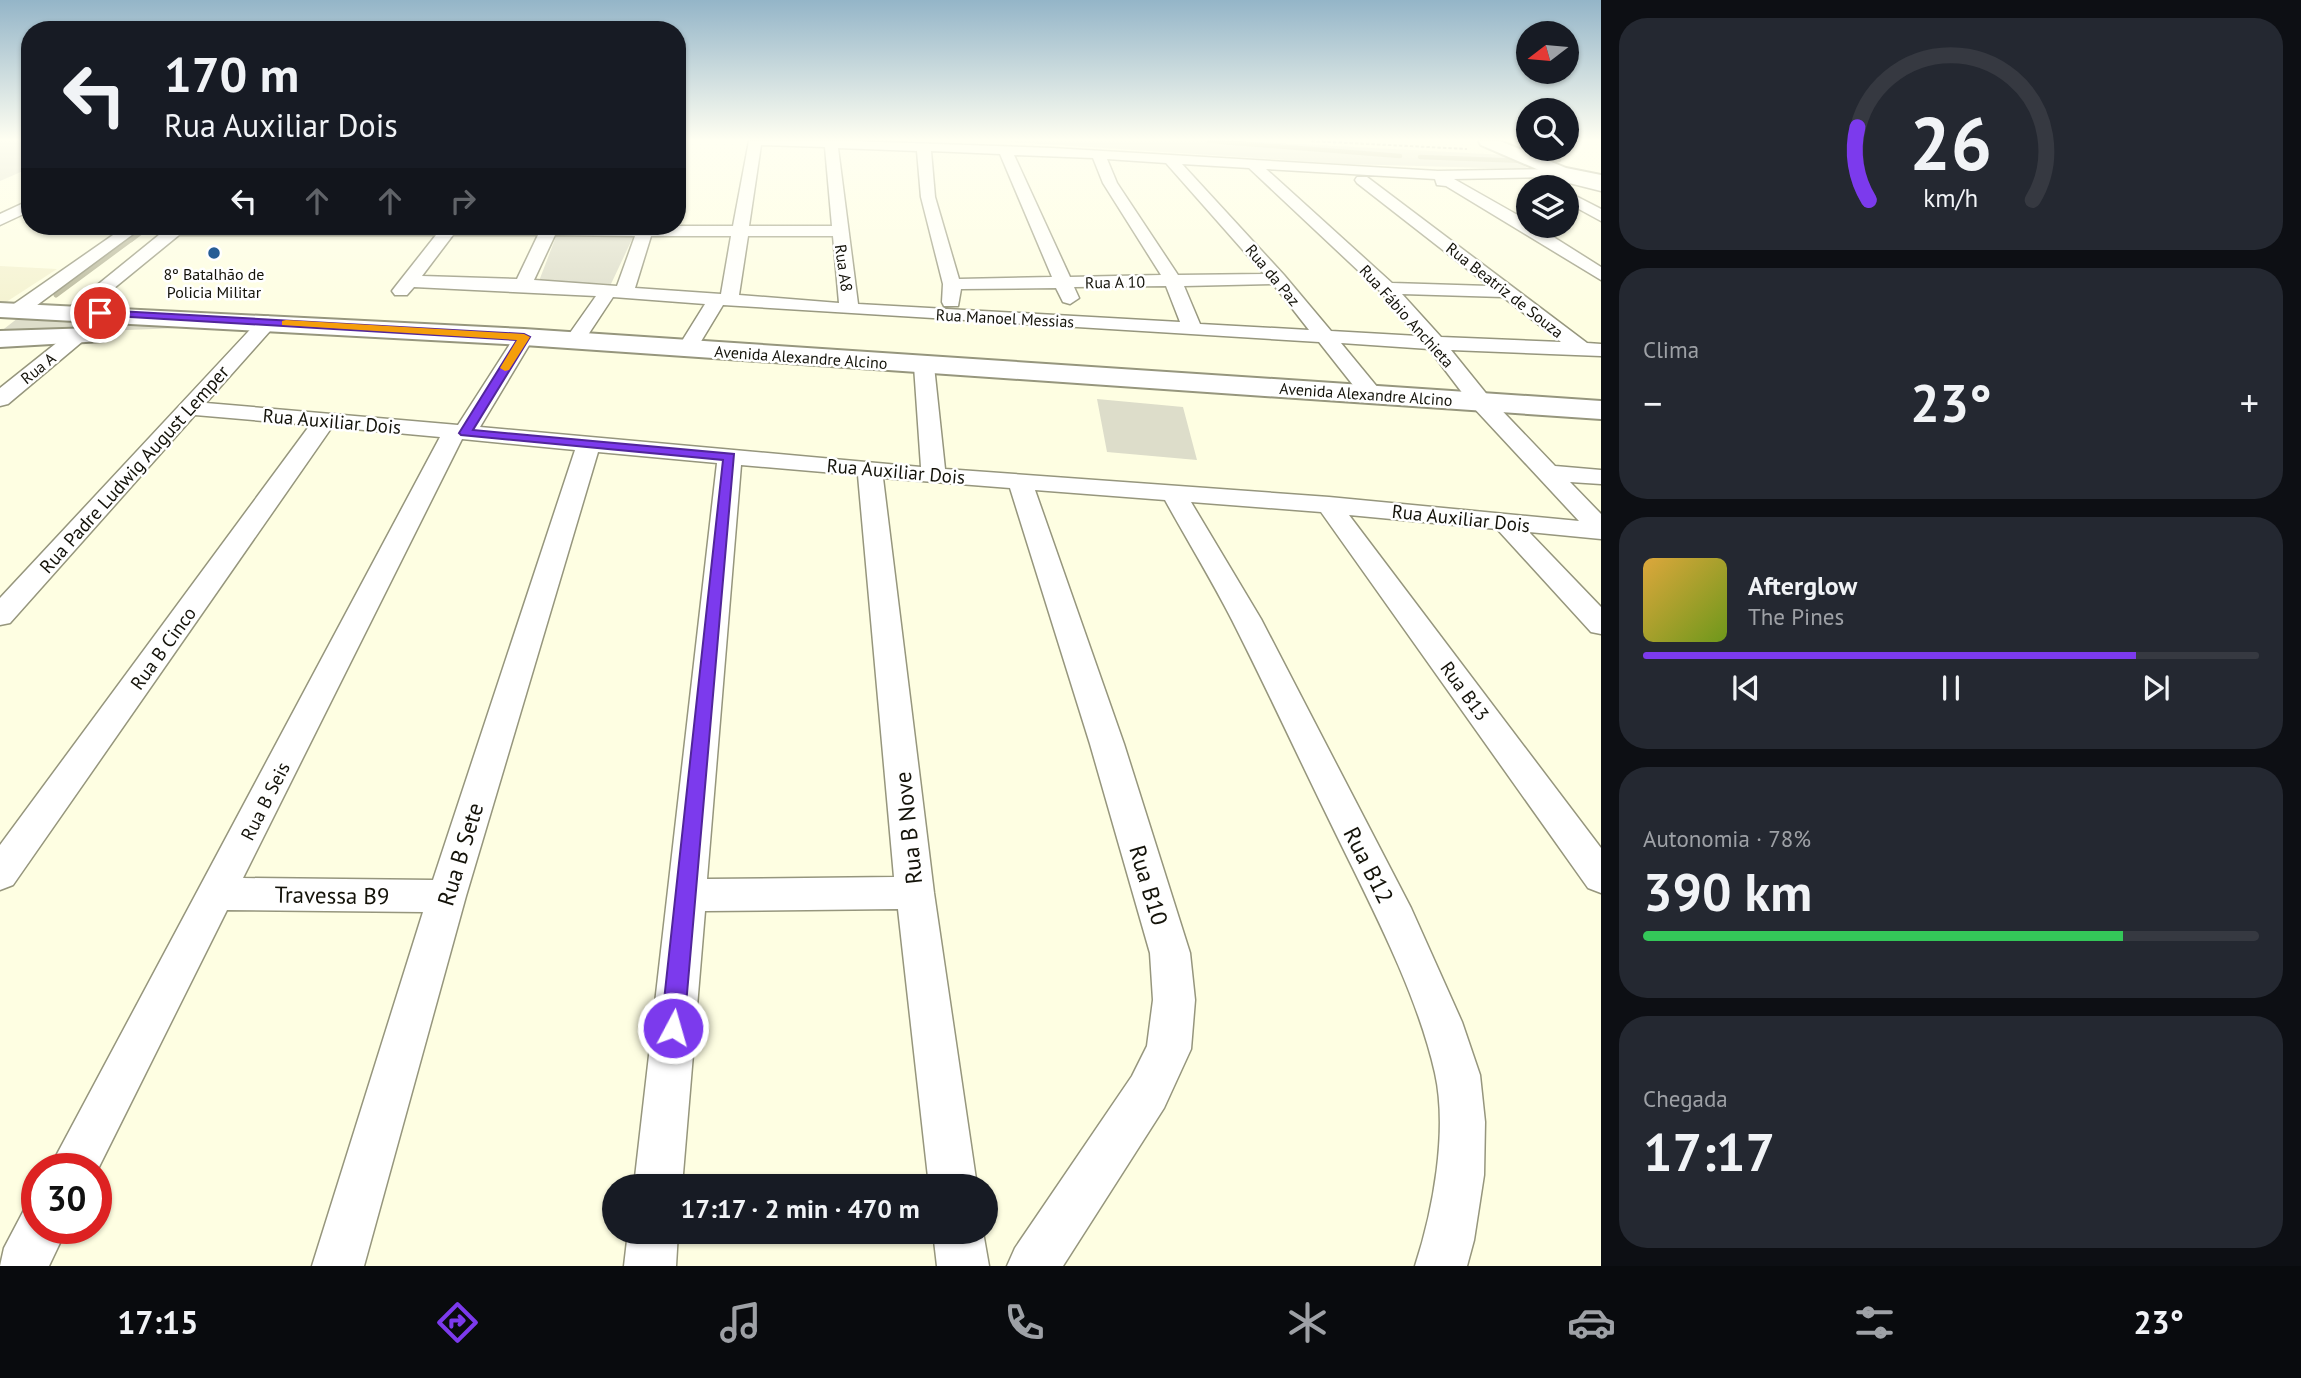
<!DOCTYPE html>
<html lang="pt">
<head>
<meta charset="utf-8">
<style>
	:root { --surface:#171b24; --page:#242831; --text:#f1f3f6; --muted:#9ea1a6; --line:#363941; --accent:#7c3aed }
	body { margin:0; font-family:"PT Sans",sans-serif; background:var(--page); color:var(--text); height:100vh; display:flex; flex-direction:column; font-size:26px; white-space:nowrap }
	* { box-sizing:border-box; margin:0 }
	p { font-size:23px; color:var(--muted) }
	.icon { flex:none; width:38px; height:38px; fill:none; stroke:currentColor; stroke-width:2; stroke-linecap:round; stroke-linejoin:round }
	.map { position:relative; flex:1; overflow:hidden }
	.sheet { display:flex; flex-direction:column; gap:18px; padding:18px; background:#0d0f14; width:700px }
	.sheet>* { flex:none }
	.top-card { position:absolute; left:21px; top:21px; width:665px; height:214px; border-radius:28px; box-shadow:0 2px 5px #0004; background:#171b24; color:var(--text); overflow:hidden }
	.needle { width:46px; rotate:254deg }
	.fabs { position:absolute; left:1516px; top:21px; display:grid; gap:14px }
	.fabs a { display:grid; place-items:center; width:63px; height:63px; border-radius:50%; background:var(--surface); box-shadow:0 2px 5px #0004; font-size:35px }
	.speed { position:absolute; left:21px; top:1153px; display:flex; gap:14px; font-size:35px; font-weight:700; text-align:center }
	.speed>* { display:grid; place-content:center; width:91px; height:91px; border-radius:50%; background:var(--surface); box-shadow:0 2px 5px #0004; line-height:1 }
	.speed .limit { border:10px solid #d22; background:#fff; color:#111 }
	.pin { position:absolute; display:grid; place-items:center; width:60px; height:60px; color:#fff; margin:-30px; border:4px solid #fff; border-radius:50%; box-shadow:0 2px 7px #0007 }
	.me { position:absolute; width:77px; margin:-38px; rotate:6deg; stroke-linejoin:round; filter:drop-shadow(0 0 5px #0008) }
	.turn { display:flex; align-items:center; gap:24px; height:147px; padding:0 28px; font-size:32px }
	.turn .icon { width:91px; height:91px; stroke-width:2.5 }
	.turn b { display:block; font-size:49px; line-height:60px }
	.lanes { display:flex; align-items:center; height:66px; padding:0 28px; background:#0003; justify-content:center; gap:35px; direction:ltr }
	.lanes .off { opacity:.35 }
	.big { font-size:52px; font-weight:700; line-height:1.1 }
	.sheet .tile { flex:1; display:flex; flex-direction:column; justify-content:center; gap:10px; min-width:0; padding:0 24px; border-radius:28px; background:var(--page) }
	.sheet .dial { align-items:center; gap:0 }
	.dial svg { height:182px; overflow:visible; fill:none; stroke:var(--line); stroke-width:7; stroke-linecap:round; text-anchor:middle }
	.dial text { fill:var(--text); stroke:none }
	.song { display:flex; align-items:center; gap:21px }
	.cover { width:84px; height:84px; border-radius:10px; background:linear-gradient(135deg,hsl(40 70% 55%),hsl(80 70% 35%)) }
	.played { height:7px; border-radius:4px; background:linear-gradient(90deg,var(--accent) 80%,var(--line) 80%) }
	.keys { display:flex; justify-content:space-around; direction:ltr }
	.heat { display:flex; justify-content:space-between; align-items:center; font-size:38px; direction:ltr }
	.charge { height:10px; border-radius:5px; background:linear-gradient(90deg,#34c759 78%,var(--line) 0) }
	.trip { position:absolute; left:602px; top:1174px; width:396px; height:70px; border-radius:35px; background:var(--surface); box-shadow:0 2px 5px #0004; font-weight:700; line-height:70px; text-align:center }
	.tab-bar { display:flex; height:112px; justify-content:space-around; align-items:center; background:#090b0e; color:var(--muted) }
	.tab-bar .icon { width:49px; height:49px }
	.tab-bar .active { color:var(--accent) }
	.tab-bar b { font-size:32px; color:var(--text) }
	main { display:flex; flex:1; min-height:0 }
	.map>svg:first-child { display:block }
	.built { fill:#f4f2cf }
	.green { fill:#ddddca }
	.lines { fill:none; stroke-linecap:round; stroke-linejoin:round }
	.stream-far1 { stroke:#b7b699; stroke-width:4.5 }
	.stream { stroke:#b7b699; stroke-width:5 }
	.street-casing { stroke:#96967d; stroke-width:3 }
	.secondary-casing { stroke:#96967d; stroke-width:4 }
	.path { stroke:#8d8c7a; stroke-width:2; stroke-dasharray:3.5 2; stroke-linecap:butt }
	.street { fill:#fff; fill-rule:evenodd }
	.secondary { fill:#fff; fill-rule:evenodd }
	.route { fill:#7c3aed; stroke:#51269a; stroke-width:2 }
	.slow { fill:#f59e0b }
	.poi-dot { fill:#265d95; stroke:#fff; stroke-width:2.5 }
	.labels { text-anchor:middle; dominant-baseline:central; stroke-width:5; stroke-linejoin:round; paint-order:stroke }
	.far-street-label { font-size:16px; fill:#14130a; stroke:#fff }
	.far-poi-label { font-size:16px; fill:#14130a; stroke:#fff }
	.street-label { font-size:19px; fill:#14130a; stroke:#fff }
	.near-street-label { font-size:23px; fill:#14130a; stroke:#fff }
</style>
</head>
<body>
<main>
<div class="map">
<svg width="1601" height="1266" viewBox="0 0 1601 1266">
	<rect width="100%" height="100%" fill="#fefee2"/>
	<path class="built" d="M0,266L57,269L0,306Z"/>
	<path class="green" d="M0,141H30V168L0,181Z
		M996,141H1243L1505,155L1529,169L1347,164Z
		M557,234L634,235L611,284L539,281Z
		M18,318L230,326L0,335V332Z
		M1097,399L1183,407L1197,460L1107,452Z"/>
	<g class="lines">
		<path class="stream-far1" d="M1209,141L1400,156
			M1529,149L1559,160L1551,161
			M1420,157L1525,161
			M131,240L150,226"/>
		<path class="stream" d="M56,295L133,238"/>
		<defs>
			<path id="street" d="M749,141H851L1052,148L1438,171L1561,169L1566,170L1567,175L1601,183V191L1569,183L1550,182L1549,177L1454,179L1528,221V226H1536L1601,267V280L1446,186L1437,185L1435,179L1266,169L1392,283L1489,286L1357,183L1355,180L1357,177H1367L1587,343L1601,344V356L1451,350L1489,397L1555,466L1601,470V484L1570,482L1601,514V539L1529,532L1601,607V634L1591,632L1497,529L1349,515L1601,848V893L1588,888L1321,512L1191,502L1261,619L1411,908L1462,1022L1480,1075L1485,1122L1484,1175L1474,1240L1467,1266H1415C1433,1211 1448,1131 1435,1073C1417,993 1372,908 1336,834C1301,763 1268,691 1232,620C1211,579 1187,540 1165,500L1035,490L1124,744L1190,953L1195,1000L1191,1049L1164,1108L1063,1266H1007L1015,1248L1132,1076L1147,1046L1153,1000L1150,953L1090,744L1010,488L883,478L934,893L977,1186H929L898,909L705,911L682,1186H634L717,463L598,452L466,896L364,1266H312L423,912L227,910L96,1173V1169H49L440,437L332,427L13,885L0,890V845L310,425L195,415L10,623L0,625V598L261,318L268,316L278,322L206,403L458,425L517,333H531L534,337L480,427L921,467L914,366L917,362H931L934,366L945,469L1329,497L1579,521L1473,407L1429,349L1341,343L1383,394L1380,399H1364L1319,342L723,305L694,353H680L677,349L705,304L613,297L582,344H568L565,340L596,296L414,287L407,295H395L392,291L395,287L436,235H179L80,316H66L64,312L170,226H733ZM761,145L825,147L832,226H749ZM838,148L917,151L921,197L943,284L942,302L944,306H958L961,289L1056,288L1063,302L1070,304L1079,298L1074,287L1166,286L1180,322L858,304ZM931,151L1000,154L1052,277L959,279L935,197ZM1014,155L1093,158L1103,183L1161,275L1070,277ZM1107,159L1166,163L1264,274L1178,275L1117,183ZM1182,164L1249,168L1381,292L1418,336L1331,331L1284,275ZM453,235H538L517,279L422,276ZM555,235L635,236L617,286L534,280ZM651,236H731L721,294L635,288ZM748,236H833L839,303L739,295ZM1273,284L1309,330L1200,324L1184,286ZM1402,294L1503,297L1561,342L1441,337ZM462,439L575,450L433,880L243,878ZM741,465L858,475L894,877L707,879Z
				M1566,191L1601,209V221L1566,202Z
				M30,200V211L0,225V214Z
				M126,226H144L25,314H11L9,310L11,306Z
				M76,331L83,333L86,337L83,341L8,404L0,406V388L69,333Z
				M37,1205V1228H67L49,1266H0L4,1248L24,1210Z
				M628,1232H678L676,1266H624Z
				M933,1232H983L989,1266H937Z"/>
			<path id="secondary" d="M1479,141H1500L1566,168L1601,175V187L1555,177L1481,145Z
				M0,303L524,329L1601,401V419L524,345L0,317Z
				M94,328L103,331L107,336L103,341L0,347V331Z"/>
		</defs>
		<use href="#street" class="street-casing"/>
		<use href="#secondary" class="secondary-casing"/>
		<path class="path" d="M1311,141L1467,149"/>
		<use href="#street" class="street"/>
		<use href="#secondary" class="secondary"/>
	</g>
	<linearGradient id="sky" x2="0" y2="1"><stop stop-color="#94b5c8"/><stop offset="0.44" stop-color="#fffff2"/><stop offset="1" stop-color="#fffff2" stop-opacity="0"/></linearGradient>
	<rect width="1601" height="318" fill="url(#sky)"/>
	<path class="route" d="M100,310L524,334L530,337L473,430L734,454L684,1028L681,1035L673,1038L665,1035L661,1028L723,460L461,435L459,433L517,340L97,315L95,313Z"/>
	<path class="slow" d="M286,320L524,334L530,337L509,370L505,371L500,368L517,340L282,325V321Z"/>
	<circle class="poi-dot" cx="214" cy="253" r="7"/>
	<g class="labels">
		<g class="far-street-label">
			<text transform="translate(844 268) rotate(82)">Rua A8</text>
			<text transform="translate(1273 275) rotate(50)">Rua da Paz</text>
			<text transform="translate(1115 282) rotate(-1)">Rua A 10</text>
			<text transform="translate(1505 290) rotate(38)">Rua Beatriz de Souza</text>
			<text transform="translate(1407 316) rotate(48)">Rua Fábio Anchieta</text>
			<text transform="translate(1005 318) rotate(3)">Rua Manoel Messias</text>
			<text transform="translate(801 357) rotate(4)">Avenida Alexandre Alcino</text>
			<text transform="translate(38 368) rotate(-39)">Rua A</text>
			<text transform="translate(1366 394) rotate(4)">Avenida Alexandre Alcino</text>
		</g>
		<g class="far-poi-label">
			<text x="214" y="274">8º Batalhão de<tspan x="214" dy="18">Policia Militar</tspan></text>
		</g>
		<g class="street-label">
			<text transform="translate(332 421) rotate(5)">Rua Auxiliar Dois</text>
			<text transform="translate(134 469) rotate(-48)">Rua Padre Ludwig August Lemper</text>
			<text transform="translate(896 471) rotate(5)">Rua Auxiliar Dois</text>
			<text transform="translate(1461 518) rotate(6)">Rua Auxiliar Dois</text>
			<text transform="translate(163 648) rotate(-54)">Rua B Cinco</text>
			<text transform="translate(1465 691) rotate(54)">Rua B13</text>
			<text transform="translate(265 801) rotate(-63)">Rua B Seis</text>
		</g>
		<g class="near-street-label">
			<text transform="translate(908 828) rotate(-96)">Rua B Nove</text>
			<text transform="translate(460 854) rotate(-73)">Rua B Sete</text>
			<text transform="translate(1369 865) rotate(63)">Rua B12</text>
			<text transform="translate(1149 885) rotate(73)">Rua B10</text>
			<text transform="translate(332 895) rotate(1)">Travessa B9</text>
		</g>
	</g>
</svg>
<div class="fabs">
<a><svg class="needle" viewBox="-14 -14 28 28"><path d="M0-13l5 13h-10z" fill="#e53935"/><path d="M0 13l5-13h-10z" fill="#9ea1a6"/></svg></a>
<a><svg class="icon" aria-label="search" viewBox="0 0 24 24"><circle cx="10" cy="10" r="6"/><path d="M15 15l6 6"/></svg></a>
<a><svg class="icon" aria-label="layers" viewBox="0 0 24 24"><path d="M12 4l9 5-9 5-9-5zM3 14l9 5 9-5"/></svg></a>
</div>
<div class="speed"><div class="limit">30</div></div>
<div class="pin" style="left:100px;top:313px;background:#d93025"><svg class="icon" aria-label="arrive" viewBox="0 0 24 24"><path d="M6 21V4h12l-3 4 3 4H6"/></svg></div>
<svg class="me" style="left:673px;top:1028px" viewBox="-20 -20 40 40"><circle r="17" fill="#7c3aed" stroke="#fff" stroke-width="3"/><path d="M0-11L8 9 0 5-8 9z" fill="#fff"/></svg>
<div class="trip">17:17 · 2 min · 470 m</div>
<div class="top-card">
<div class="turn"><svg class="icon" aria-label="left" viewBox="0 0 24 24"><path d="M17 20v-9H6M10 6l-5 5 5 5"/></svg><div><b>170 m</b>Rua Auxiliar Dois</div></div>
<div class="lanes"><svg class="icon" aria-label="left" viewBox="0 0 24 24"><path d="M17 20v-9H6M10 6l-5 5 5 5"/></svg><svg class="icon off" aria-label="ahead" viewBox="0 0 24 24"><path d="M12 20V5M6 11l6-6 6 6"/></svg><svg class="icon off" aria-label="ahead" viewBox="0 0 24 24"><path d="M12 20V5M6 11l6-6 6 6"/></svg><svg class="icon off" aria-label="right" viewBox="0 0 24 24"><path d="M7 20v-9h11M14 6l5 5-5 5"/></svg></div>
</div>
</div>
<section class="sheet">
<div class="tile dial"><svg viewBox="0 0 100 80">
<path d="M14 69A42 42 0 1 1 86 69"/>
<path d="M14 69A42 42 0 0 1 9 37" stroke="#7c3aed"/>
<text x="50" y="56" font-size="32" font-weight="700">26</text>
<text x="50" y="72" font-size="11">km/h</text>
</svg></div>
<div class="tile"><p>Clima</p>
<div class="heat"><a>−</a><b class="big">23°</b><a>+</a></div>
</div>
<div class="tile">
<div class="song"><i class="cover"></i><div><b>Afterglow</b><p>The Pines</p></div></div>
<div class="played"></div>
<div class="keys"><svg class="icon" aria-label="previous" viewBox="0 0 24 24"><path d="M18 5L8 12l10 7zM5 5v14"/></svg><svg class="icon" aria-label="pause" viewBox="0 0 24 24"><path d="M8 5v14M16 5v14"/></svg><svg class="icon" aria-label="next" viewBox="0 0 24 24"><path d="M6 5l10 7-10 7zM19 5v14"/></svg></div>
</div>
<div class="tile"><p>Autonomia · 78%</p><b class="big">390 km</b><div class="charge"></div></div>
<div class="tile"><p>Chegada</p><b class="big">17:17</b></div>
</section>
</main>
<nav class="tab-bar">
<b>17:15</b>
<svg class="icon active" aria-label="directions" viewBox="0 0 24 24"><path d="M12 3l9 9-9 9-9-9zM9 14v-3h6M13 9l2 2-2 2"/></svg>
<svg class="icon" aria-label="music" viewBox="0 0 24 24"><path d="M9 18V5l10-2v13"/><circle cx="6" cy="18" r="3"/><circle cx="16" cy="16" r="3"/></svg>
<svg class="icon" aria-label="phone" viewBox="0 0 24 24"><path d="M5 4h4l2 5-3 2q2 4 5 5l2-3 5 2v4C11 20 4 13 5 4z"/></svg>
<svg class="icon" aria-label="climate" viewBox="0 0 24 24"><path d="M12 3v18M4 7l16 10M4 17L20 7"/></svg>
<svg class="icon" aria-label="car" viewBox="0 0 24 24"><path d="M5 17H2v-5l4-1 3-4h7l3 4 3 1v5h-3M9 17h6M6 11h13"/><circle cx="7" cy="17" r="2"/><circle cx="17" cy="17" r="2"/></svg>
<svg class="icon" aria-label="filters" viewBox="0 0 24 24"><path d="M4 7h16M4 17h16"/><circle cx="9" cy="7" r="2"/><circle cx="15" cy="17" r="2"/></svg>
<b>23°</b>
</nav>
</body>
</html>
